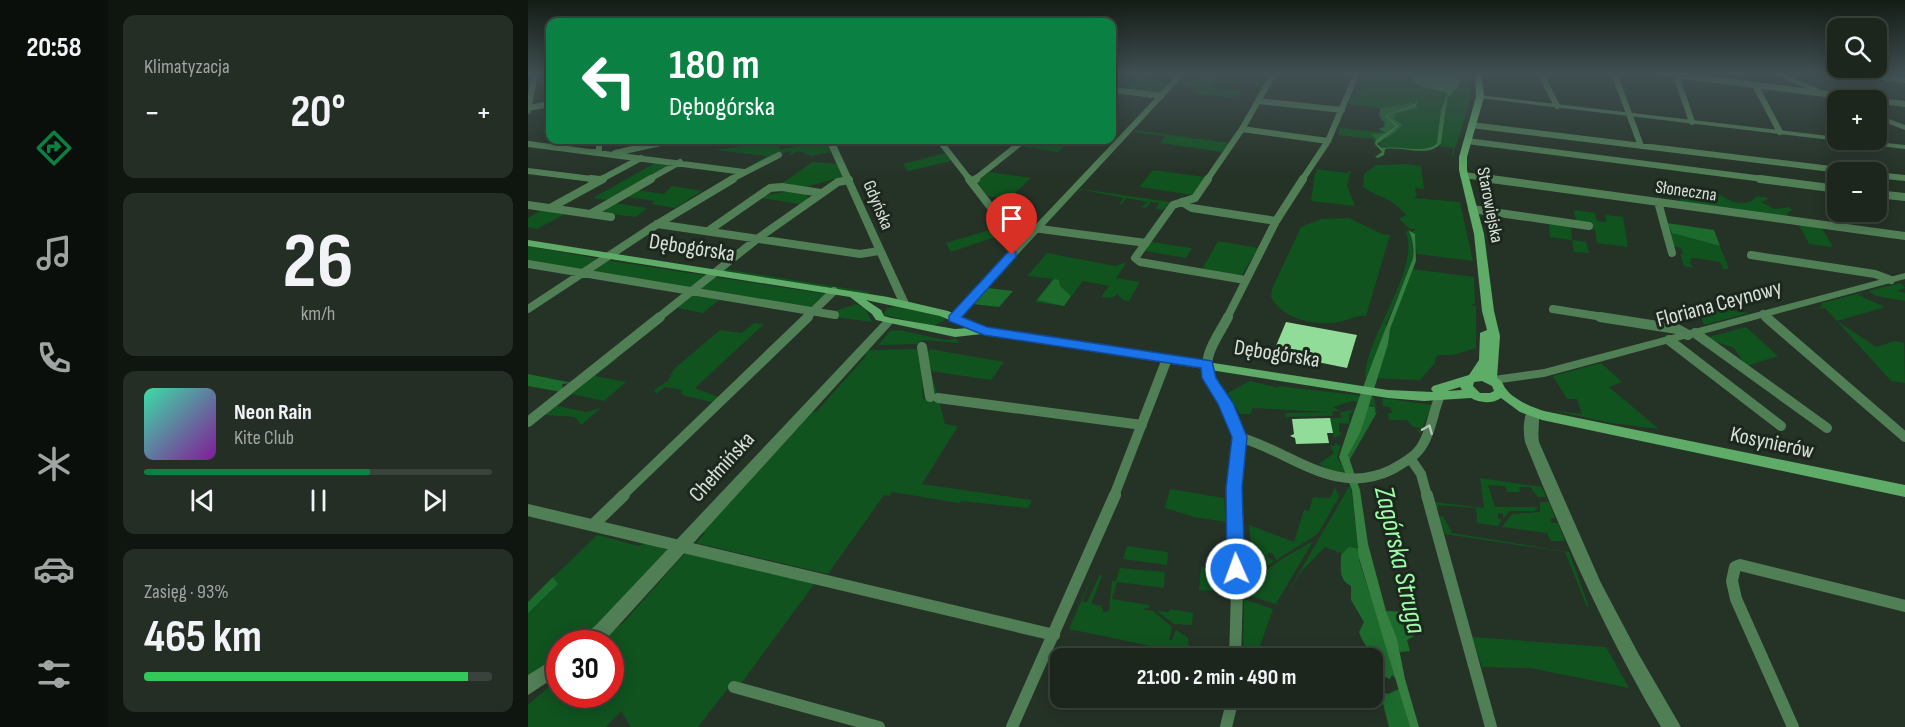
<!DOCTYPE html>
<html lang="pl">
<head>
<meta charset="utf-8">
<style>
	:root { --surface:#1c261c; --page:#252e25; --text:#f1f3f6; --muted:#a0a5a3; --line:#3a433b; --accent:#0b8043 }
	body { margin:0; font-family:"Sofia Sans Condensed",sans-serif; background:var(--page); color:var(--text); height:100vh; display:flex; flex-direction:column; font-size:22px; white-space:nowrap }
	* { box-sizing:border-box; margin:0 }
	p { font-size:20px; color:var(--muted) }
	.icon { flex:none; width:33px; height:33px; fill:none; stroke:currentColor; stroke-width:2; stroke-linecap:round; stroke-linejoin:round }
	.map { position:relative; flex:1; overflow:hidden }
	.details { display:flex; flex-direction:column; gap:15px; padding:15px; background:#0f150f; width:420px }
	.details>* { flex:none }
	.guide { position:absolute; left:18px; top:18px; width:570px; height:126px; border-radius:12px; box-shadow:0 3px 15px #0003,0 0 0 2px var(--line); background:#0b8043; color:#fff; overflow:hidden }
	.fabs { position:absolute; left:1299px; top:18px; display:grid; gap:12px }
	.fabs a { display:grid; place-items:center; width:60px; height:60px; border-radius:12px; background:var(--surface); box-shadow:0 3px 15px #0003,0 0 0 2px var(--line); font-size:30px }
	.speed { position:absolute; left:18px; top:630px; display:flex; gap:12px; font-size:30px; font-weight:700; text-align:center }
	.speed>* { display:grid; place-content:center; width:78px; height:78px; border-radius:50%; background:var(--surface); box-shadow:0 3px 15px #0003,0 0 0 2px var(--line); line-height:1 }
	.speed .limit { border:9px solid #d22; background:#fff; color:#111 }
	.pin { position:absolute; display:grid; place-items:center; width:51px; height:51px; color:#fff; margin:-62px -26px; border-radius:50% 50% 50% 0; rotate:-45deg; box-shadow:0 0 6px #0007 }
	.pin .icon { rotate:45deg }
	.me { position:absolute; width:66px; margin:-33px; rotate:358deg; stroke-linejoin:round; filter:drop-shadow(0 0 4px #0008) }
	.turn { display:flex; align-items:center; gap:21px; height:126px; padding:0 24px; font-size:27px }
	.turn .icon { width:78px; height:78px; stroke-width:2.5 }
	.turn b { display:block; font-size:42px; line-height:51px }
	.big { font-size:45px; font-weight:700; line-height:1.1 }
	.details .widget { flex:1; display:flex; flex-direction:column; justify-content:center; gap:9px; min-width:0; padding:0 21px; border-radius:12px; background:var(--page) }
	.details .dial { align-items:center; gap:0 }
	.dial b { font-size:78px; line-height:1 }
	.song { display:flex; align-items:center; gap:18px }
	.cover { width:72px; height:72px; border-radius:9px; background:linear-gradient(135deg,hsl(160 70% 55%),hsl(290 70% 35%)) }
	.played { height:6px; border-radius:3px; background:linear-gradient(90deg,var(--accent) 65%,var(--line) 65%) }
	.keys { display:flex; justify-content:space-around; direction:ltr }
	.heat { display:flex; justify-content:space-between; align-items:center; font-size:33px; direction:ltr }
	.charge { height:9px; border-radius:4px; background:linear-gradient(90deg,#34c759 93%,var(--line) 0) }
	.trip { position:absolute; left:522px; top:648px; width:333px; height:60px; border-radius:12px; background:var(--surface); box-shadow:0 3px 15px #0003,0 0 0 2px var(--line); font-weight:700; line-height:60px; text-align:center }
	main { display:flex; flex:1; min-height:0 }
	.dock { display:flex; flex-direction:column; width:108px; justify-content:space-around; align-items:center; background:#0b0f0b; color:var(--muted) }
	.dock .icon { width:42px; height:42px }
	.dock .current { color:var(--accent) }
	.dock b { font-size:27px; color:var(--text) }
	.map>svg:first-child { display:block }
	.green { fill:#10531f }
	.forest { fill:#1d6a2d }
	.water { fill:#357f41 }
	.building { fill:#91dc98 }
	.lines { fill:none; stroke-linecap:round; stroke-linejoin:round }
	.minor-far3 { stroke:#507e55; stroke-width:6 }
	.minor-far2 { stroke:#507e55; stroke-width:8 }
	.minor-far1 { stroke:#507e55; stroke-width:10 }
	.minor { stroke:#507e55; stroke-width:12 }
	.tertiary { fill:#507e55; fill-rule:evenodd }
	.secondary { fill:#5fab68; fill-rule:evenodd }
	.oneway { stroke:#b7c8b8 }
	.route { fill:#1a73e8; stroke:#114b97; stroke-width:1.5 }
	.labels { text-anchor:middle; dominant-baseline:central; stroke-width:6; stroke-linejoin:round; paint-order:stroke }
	.far-street-label { font-size:18px; fill:#d9e1d9; stroke:#1c281d }
	.street-label { font-size:22px; fill:#d9e1d9; stroke:#1c281d }
	.near-water-label { font-size:28px; font-style:italic; fill:#9dfea7; stroke:#1c281d }
</style>
</head>
<body>
<main>
<nav class="dock">
<b>20:58</b>
<svg class="icon current" aria-label="directions" viewBox="0 0 24 24"><path d="M12 3l9 9-9 9-9-9zM9 14v-3h6M13 9l2 2-2 2"/></svg>
<svg class="icon" aria-label="music" viewBox="0 0 24 24"><path d="M9 18V5l10-2v13"/><circle cx="6" cy="18" r="3"/><circle cx="16" cy="16" r="3"/></svg>
<svg class="icon" aria-label="phone" viewBox="0 0 24 24"><path d="M5 4h4l2 5-3 2q2 4 5 5l2-3 5 2v4C11 20 4 13 5 4z"/></svg>
<svg class="icon" aria-label="climate" viewBox="0 0 24 24"><path d="M12 3v18M4 7l16 10M4 17L20 7"/></svg>
<svg class="icon" aria-label="car" viewBox="0 0 24 24"><path d="M5 17H2v-5l4-1 3-4h7l3 4 3 1v5h-3M9 17h6M6 11h13"/><circle cx="7" cy="17" r="2"/><circle cx="17" cy="17" r="2"/></svg>
<svg class="icon" aria-label="filters" viewBox="0 0 24 24"><path d="M4 7h16M4 17h16"/><circle cx="9" cy="7" r="2"/><circle cx="15" cy="17" r="2"/></svg>
</nav>
<section class="details">
<div class="widget"><p>Klimatyzacja</p>
<div class="heat"><a>−</a><b class="big">20°</b><a>+</a></div>
</div>
<div class="widget dial"><b>26</b><p>km/h</p></div>
<div class="widget">
<div class="song"><i class="cover"></i><div><b>Neon Rain</b><p>Kite Club</p></div></div>
<div class="played"></div>
<div class="keys"><svg class="icon" aria-label="previous" viewBox="0 0 24 24"><path d="M18 5L8 12l10 7zM5 5v14"/></svg><svg class="icon" aria-label="pause" viewBox="0 0 24 24"><path d="M8 5v14M16 5v14"/></svg><svg class="icon" aria-label="next" viewBox="0 0 24 24"><path d="M6 5l10 7-10 7zM19 5v14"/></svg></div>
</div>
<div class="widget"><p>Zasięg · 93%</p><b class="big">465 km</b><div class="charge"></div></div>
</section>
<div class="map">
<svg width="1377" height="727" viewBox="0 0 1377 727">
	<rect width="100%" height="100%" fill="#253226"/>
	<path class="green" d="M679,73L692,75L683,83L687,85H683L686,88L717,91L704,98L664,93L669,87L649,85L653,80L668,82Z
		M880,73H941L943,97L928,147H925L927,148L924,160L925,148L911,146L898,150L854,148L850,141L848,149L845,139L810,135L812,128L860,133L859,117L879,104L852,108L821,104L826,91L832,92L835,76L832,74L878,77Z
		M609,78L643,82L632,94L593,89Z
		M607,130L701,143L694,152L632,143L638,136L606,132Z
		M499,140H543L530,152L492,146Z
		M250,141L252,149L299,142L303,152L284,156L271,151L260,156L264,152L261,151L220,167L239,156L187,150Z
		M417,153L423,161L380,171L375,164Z
		M285,162L309,164L314,177L308,181L306,179L274,188L251,185Z
		M127,163L144,164L80,200L65,198Z
		M879,164L893,166L896,189L887,188L889,196L885,198L932,202L945,261L889,254L884,231L889,229H882L871,219L878,215C862,196 855,200 835,187L836,174L848,165Z
		M787,169L819,173L823,170L819,186L827,206L783,201L787,173L790,172Z
		M625,170L677,177L665,195L611,187Z
		M462,172L503,178L481,199L460,196L449,182Z
		M1147,185L1188,191C1194,198 1210,206 1221,202C1224,201 1226,198 1229,197L1227,196L1242,198L1233,202L1247,209L1262,207L1264,210L1258,214L1266,219L1153,203Z
		M144,186L174,191L147,208L123,204L127,201L98,197L109,190L136,194Z
		M553,189L642,202L635,210L628,209L631,203L623,202L618,208L613,207L620,202L598,198L594,204L610,206L591,204L596,198L555,190L549,192Z
		M266,191L279,195L280,199L272,204L233,198L242,194Z
		M87,203L119,208L108,217L74,213Z
		M14,210L37,214L9,229L0,227V218Z
		M1046,210L1067,213L1069,221L1078,222V215L1095,217L1100,247L1069,243L1067,230L1055,228H1064L1065,225L1048,222Z
		M793,219L821,218L854,234L862,235L838,316C828,315 821,320 811,322C788,326 755,320 743,297L744,289L773,227Z
		M1021,222L1043,225L1044,240L1058,242L1061,253L1046,252L1044,240L1022,237Z
		M1270,223L1293,227L1305,247L1281,244Z
		M475,226L477,227L467,237L423,252L418,243Z
		M877,230L884,234L885,261L858,324V347L862,329L884,269L946,277L947,304H942L948,306V348L925,355H910L907,358V363L892,380L837,378C837,336 895,267 877,230Z
		M1141,232L1192,246L1201,269H1195L1192,262L1167,258H1163V262H1161L1166,268L1156,266L1152,254H1155L1153,248L1145,246Z
		M690,241L730,248L713,277L678,272L675,268Z
		M623,242L664,248L658,258L617,251Z
		M0,246L77,260L298,294L283,309L0,263Z
		M519,253L587,266L599,262L588,278L612,282L601,301L595,300L589,294L585,298L573,297L581,286L555,281L536,306L507,302L525,279L499,276Z
		M196,269L342,292L340,294L195,271Z
		M1373,283L1377,288L1369,291L1377,293V301L1348,296L1340,291Z
		M1333,293L1335,294L1330,295L1357,307L1309,321L1348,347L1367,341L1376,343L1377,383L1363,381L1297,308L1285,309L1293,307L1294,303Z
		M164,295L191,300L175,313L149,308Z
		M328,304L337,308L344,322L300,316L309,315L310,313L304,312Z
		M1168,305L1221,313L1176,325Z
		M368,307L415,316L418,320L405,326L355,315L359,308Z
		M226,323L236,324L167,388L193,398L187,403L155,395L153,393L154,390L137,387L128,394L126,390L140,381L146,369L192,330L214,333Z
		M1218,327L1250,356L1218,366L1206,348L1177,338Z
		M372,330L416,340L429,339L430,343L396,340L389,344L350,345L362,331Z
		M392,349L395,399L411,401L417,424L430,426L394,484L504,500L500,508L433,501L431,503L364,492L361,496L356,495L300,574L168,543L177,533L173,531L277,415L289,411L339,355L334,354L338,350Z
		M402,349L476,362L463,380L402,371L410,396L405,393L397,359Z
		M86,359H89L67,376L98,382L76,401L44,394L29,406L58,412L73,408L53,425L47,417L17,415Z
		M1073,363L1094,382L1081,387L1131,429L1083,423L1023,410L1054,414L1049,399H1039L1025,376Z
		M722,381L750,388V386L846,397L849,414L845,406L824,401L805,407L814,412L828,409L821,414V424L811,423V431L814,434L806,438L802,418H813L812,411H804L805,416L758,417L757,413L801,412L724,408L723,414H712L700,393Z
		M854,398L904,405L892,433L889,432L893,428L885,427L879,420H861L860,413H864L862,407L855,406Z
		M807,443L813,446L809,457L820,476L808,474L791,464L806,453L802,446H807Z
		M952,478L1014,487L1018,497H1010L1002,487H991L992,492H979L977,486L960,485L967,507H1010L1006,511H982L975,519V514L970,513V518L974,520L970,526L949,523L948,508L910,505L911,509L908,507L906,502L956,508Z
		M807,487L811,497L790,534L748,560L744,553H740L739,557L746,561L728,574L726,572L721,525L766,542L776,510L781,511L785,497L802,498Z
		M821,487H823L831,560L797,547L772,573L753,604Z
		M642,489L696,498L698,522L666,517L637,508Z
		M1012,502H1021L1027,518H1022L1024,523H1030L1037,541H1023L1019,533L974,527L984,514L1012,512Z
		M915,516L924,533L1041,552L1061,607H1059L1037,552L917,534L911,517Z
		M69,535L111,546L118,543L139,550L61,633L46,643L32,644L31,654L0,676V602Z
		M785,541L748,604L716,594V586L754,559Z
		M599,546L640,552L639,565L595,559Z
		M158,552L287,583L212,685L204,683L170,727H103L93,711L78,727H0V705L31,678L32,694H82V644L71,643L96,622Z
		M673,567L688,568L687,591L671,590Z
		M592,568L637,572L636,588L589,582L584,599L621,605V608L614,609L625,611L644,627L641,640H644L648,630L660,638L661,654L541,629L565,573L554,602H559L572,574L574,576L563,604L574,606L575,612L581,611L584,581H588Z
		M716,599L745,609L730,652L715,657Z
		M642,609L665,613L664,625L646,624L629,611L641,612Z
		M944,637L1078,647L1101,688L1002,668L954,667Z"/>
	<path class="forest" d="M884,103L891,108L865,114L869,116L865,118L875,125C868,131 859,141 848,139L843,134L858,133L850,129L856,127L857,123L851,116L852,108Z
		M1139,223L1186,230L1192,246L1144,233Z
		M526,279L531,280L532,286L543,296L536,306L509,300Z
		M460,288L485,291L471,307L445,304Z
		M0,374L45,383L34,384L35,389L33,392L0,386Z
		M840,406L846,407L848,414L821,461L820,451L833,431Z
		M821,547L831,549V560L869,680L864,675L862,679L857,677C855,673 856,667 853,663C844,652 836,647 831,632L836,622L823,600V586C810,579 813,568 813,555Z
		M25,577L30,584L0,613V602Z
		M858,611L890,612L893,622L886,625V636L879,640L882,651L872,652Z
		M871,689L882,727H861L852,692L860,694Z"/>
	<path class="water" d="M886,73H925L932,80V84L919,99L913,143C902,158 874,146 857,149L856,155L850,158L847,157L854,152L847,144L848,140L868,126L857,116L886,105L890,98L888,106L861,115L860,117L871,126L849,144L854,148C871,145 899,155 909,143L913,110L920,93L894,87L884,80Z
		M880,230L887,234L888,261L862,329L860,344L833,431L820,455L832,490L840,544L858,611L869,639L877,679L891,727H882L831,558L824,490L811,457C832,390 859,326 884,261C887,254 885,236 880,230Z"/>
	<path class="building" d="M758,322L829,335L819,368L745,353Z
		M802,418L805,433H799L801,443L768,444L767,438L762,436L766,434L764,419Z"/>
	<g class="lines">
		<path class="minor-far3" d="M1012,73L1029,106
			M1086,73L1113,146
			M1133,73L1377,104
			M1320,73L1377,80
			M1148,75L1164,122
			M1227,85L1252,132
			M584,90L634,96
			M730,101L814,110
			M0,108L22,104
			M0,111L7,73
			M943,125L1328,172
			M714,129L800,141
			M411,140L442,180
			M939,141L1243,180
			M0,144L216,172
			M66,152L71,150V140
			M87,153L146,140
			M0,171L72,180
			M935,175L974,180
			M1348,175L1377,178
			M72,180L113,158
			M120,180L152,162
			M202,180L251,155
			M446,180L496,140
			M679,180L714,129L746,73
			M774,180L800,141L829,73"/>
		<path class="minor-far2" d="M63,179L72,180
			M441,179L474,222L482,225L618,243
			M680,179L667,198L645,205L607,258L612,262L717,280
			M963,179L1377,236
			M1232,179L1310,189
			M444,182L448,179
			M1348,194L1377,197
			M654,202L664,208L748,221
			M1130,202L1144,253
			M0,205L83,217
			M22,208L75,179
			M944,209L1061,226
			M64,213L123,179
			M129,224L332,254L351,251
			M180,231L242,188L254,187L293,193
			M1223,255L1347,274L1363,280
			M0,264L307,315
			M0,309L123,228L205,179
			M1025,309L1081,318
			M1235,314L1240,318
			M130,318L229,239L310,182L321,180
			M278,318L306,291
			M699,318L748,221L775,179"/>
		<path class="minor-far1" d="M700,317C694,329 685,341 681,354C672,382 705,409 710,436C714,454 706,478 706,496
			M1072,317L1149,329L1160,335
			M1238,317L1377,437
			M1167,333L1299,428
			M1141,340L1253,426
			M394,347L402,397
			M410,398L614,425
			M0,422L132,317
			M711,437C764,452 807,497 863,470C875,463 888,457 895,444C904,429 905,411 912,396
			M882,458L893,474L899,496
			M94,496L280,317
			M586,496L639,359"/>
		<path class="minor" d="M706,495L709,590L707,658
			M899,495L963,727
			M0,510L526,635
			M65,525L96,495
			M206,687L351,727
			M484,727L587,495
			M698,727L705,698
			M1265,727L1208,599L1204,581L1207,567L1212,565L1377,606"/>
		<path class="tertiary" d="M651,73H658L429,320H421L419,318L421,316Z
			M1244,73H1254L1315,100L1308,102Z
			M952,95L1310,137V140H1330L1377,145V149L950,98L948,97Z
			M1348,114L1377,125V130L1348,119Z
			M298,140H306L381,303L380,305L376,306L371,303Z
			M1377,273V279L1016,377L966,384L960,380L966,376L1016,369Z
			M361,318L365,319L367,321L365,323L81,636L72,644H51L53,638L69,624L357,319Z
			M1005,407L1010,409C1013,417 1009,431 1011,442L1073,583L1110,653L1153,727H1133C1079,636 1036,540 997,442C995,431 995,419 1000,409Z
			M32,655V674L0,695V675Z"/>
		<path class="secondary" d="M947,73H953L956,97L939,157V170L956,234L966,311L972,336L969,378C975,381 974,384 978,389C986,400 1004,407 1016,411L1377,485V497L1014,420L992,412L973,398C965,404 951,403 943,398L896,401L860,398L454,334L427,337L348,320L344,314L322,297L0,246V240L360,297L420,311L459,328L860,390L905,392L903,389L905,386L941,375L951,360L952,333L959,330L954,311L946,234L931,170V157L948,97ZM338,300L412,316L441,328L427,329L363,318L356,316L353,310ZM954,381L964,386L966,391L962,393H952L945,386L946,382ZM932,387L934,390L919,391Z"/>
	</g>
	<defs><path id="oneway-chevron" d="M-2-3.5L2.5 0L-2 3.5" fill="none" stroke-width="1.6" stroke-linecap="round" stroke-linejoin="round" transform="scale(1.5)"/></defs>
	<use class="oneway" href="#oneway-chevron" transform="translate(900 429) rotate(-68)"/>
	<linearGradient id="sky" x2="0" y2="1"><stop stop-color="#141c15"/><stop offset="0.42" stop-color="#404f52"/><stop offset="1" stop-color="#404f52" stop-opacity="0"/></linearGradient>
	<rect width="1377" height="175" fill="url(#sky)"/>
	<path class="route" d="M484,251L488,252V257L434,317L459,327L684,361L688,378L705,403L719,437L714,488L717,569L715,575L708,577L702,575L699,569L698,488L704,437L690,404L674,378L673,368L456,335L421,321V316L480,252Z"/>
	<g class="labels">
		<g class="far-street-label">
			<text transform="translate(1158 191) rotate(8)">Słoneczna</text>
			<text transform="translate(350 205) rotate(67)">Gdyńska</text>
			<text transform="translate(962 205) rotate(79)">Starowiejska</text>
		</g>
		<g class="street-label">
			<text transform="translate(164 248) rotate(9)">Dębogórska</text>
			<text transform="translate(1191 304) rotate(-15)">Floriana Ceynowy</text>
			<text transform="translate(749 354) rotate(9)">Dębogórska</text>
			<text transform="translate(1244 443) rotate(12)">Kosynierów</text>
			<text transform="translate(194 467) rotate(-48)">Chełmińska</text>
		</g>
		<g class="near-water-label">
			<text transform="translate(872 560) rotate(77)">Zagórska Struga</text>
		</g>
	</g>
</svg>
<div class="fabs">
<a><svg class="icon" aria-label="search" viewBox="0 0 24 24"><circle cx="10" cy="10" r="6"/><path d="M15 15l6 6"/></svg></a>
<a>+</a>
<a>−</a>
</div>
<div class="speed"><div class="limit">30</div></div>
<div class="pin" style="left:484px;top:255px;background:#d93025"><svg class="icon" aria-label="arrive" viewBox="0 0 24 24"><path d="M6 21V4h12l-3 4 3 4H6"/></svg></div>
<svg class="me" style="left:708px;top:569px" viewBox="-20 -20 40 40"><circle r="17" fill="#1a73e8" stroke="#fff" stroke-width="3"/><path d="M0-11L8 9 0 5-8 9z" fill="#fff"/></svg>
<div class="trip">21:00 · 2 min · 490 m</div>
<div class="guide">
<div class="turn"><svg class="icon" aria-label="left" viewBox="0 0 24 24"><path d="M17 20v-9H6M10 6l-5 5 5 5"/></svg><div><b>180 m</b>Dębogórska</div></div>
</div>
</div>
</main>
</body>
</html>
